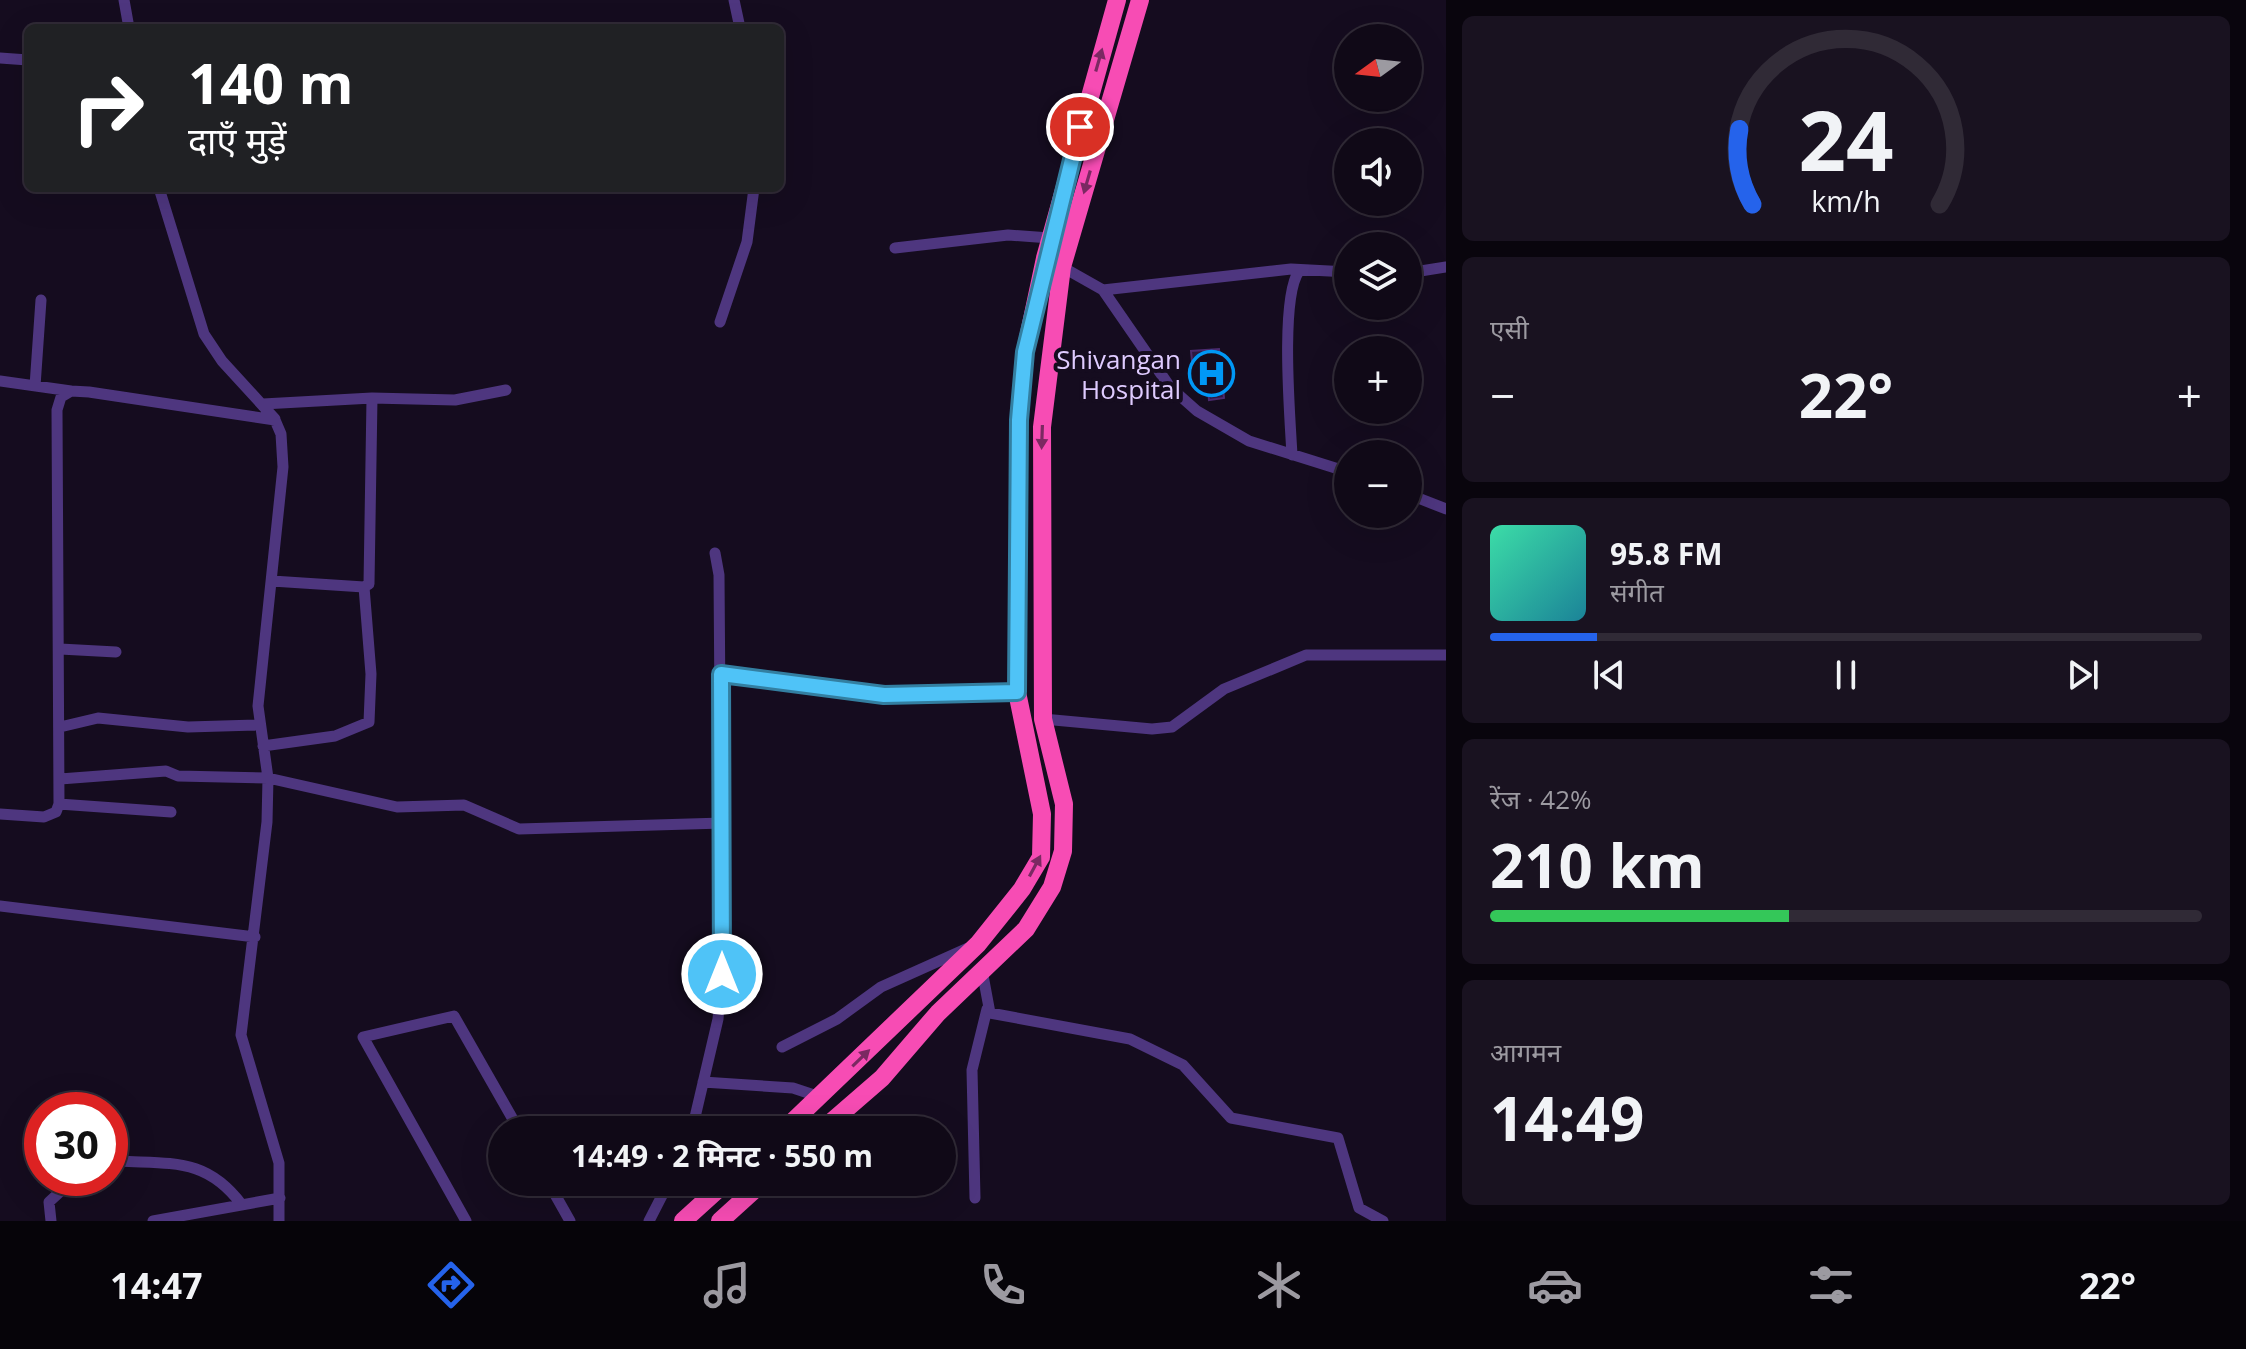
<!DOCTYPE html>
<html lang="hi">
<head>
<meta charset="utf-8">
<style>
	:root { --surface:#100917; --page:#191220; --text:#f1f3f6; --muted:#9c9aa1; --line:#302a36; --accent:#2563eb }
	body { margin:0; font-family:"Open Sans","Noto Sans Devanagari",sans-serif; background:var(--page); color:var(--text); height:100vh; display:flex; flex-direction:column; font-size:30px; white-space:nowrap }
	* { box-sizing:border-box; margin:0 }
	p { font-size:26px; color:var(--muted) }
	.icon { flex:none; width:44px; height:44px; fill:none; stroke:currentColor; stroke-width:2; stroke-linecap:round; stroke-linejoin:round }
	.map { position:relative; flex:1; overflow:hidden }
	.side { display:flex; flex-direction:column; gap:16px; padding:16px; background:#09050d; width:800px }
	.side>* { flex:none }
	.top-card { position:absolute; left:24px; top:24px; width:760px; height:168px; border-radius:12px; box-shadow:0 8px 32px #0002,0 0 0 2px var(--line); background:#202124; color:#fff; overflow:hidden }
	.needle { width:52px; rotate:255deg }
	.fabs { position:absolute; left:1334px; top:24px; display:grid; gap:16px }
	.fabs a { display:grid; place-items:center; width:88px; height:88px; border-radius:50%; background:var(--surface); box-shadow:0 8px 32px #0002,0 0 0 2px var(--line); font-size:40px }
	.speed { position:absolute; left:24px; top:1092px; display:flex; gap:16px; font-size:40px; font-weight:700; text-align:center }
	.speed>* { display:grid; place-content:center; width:104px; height:104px; border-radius:50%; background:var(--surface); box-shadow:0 8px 32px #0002,0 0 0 2px var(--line); line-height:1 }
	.speed .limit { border:12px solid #d22; background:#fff; color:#111 }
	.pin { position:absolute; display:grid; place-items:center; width:68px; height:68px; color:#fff; margin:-34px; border:4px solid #fff; border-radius:50%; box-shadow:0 2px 8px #0007 }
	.me { position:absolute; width:88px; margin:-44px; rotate:0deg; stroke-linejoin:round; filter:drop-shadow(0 0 6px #0008) }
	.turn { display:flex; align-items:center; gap:28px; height:168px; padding:0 32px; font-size:36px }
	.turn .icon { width:104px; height:104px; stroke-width:2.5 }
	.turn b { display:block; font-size:56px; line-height:68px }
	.big { font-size:60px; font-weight:700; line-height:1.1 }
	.side .widget { flex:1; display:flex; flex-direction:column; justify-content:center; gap:12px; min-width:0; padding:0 28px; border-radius:12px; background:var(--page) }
	.side .dial { align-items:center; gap:0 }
	.dial svg { height:208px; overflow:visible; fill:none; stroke:var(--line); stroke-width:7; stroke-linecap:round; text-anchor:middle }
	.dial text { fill:var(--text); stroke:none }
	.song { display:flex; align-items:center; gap:24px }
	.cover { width:96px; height:96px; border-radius:12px; background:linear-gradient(135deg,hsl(160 70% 55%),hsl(190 70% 35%)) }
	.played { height:8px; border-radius:4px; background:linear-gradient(90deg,var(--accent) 15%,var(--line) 15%) }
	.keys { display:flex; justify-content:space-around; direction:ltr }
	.heat { display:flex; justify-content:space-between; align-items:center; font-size:44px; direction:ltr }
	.charge { height:12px; border-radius:6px; background:linear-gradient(90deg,#34c759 42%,var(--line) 0) }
	.trip { position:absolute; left:488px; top:1116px; width:468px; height:80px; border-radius:40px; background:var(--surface); box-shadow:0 8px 32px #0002,0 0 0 2px var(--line); font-weight:700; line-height:80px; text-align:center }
	.tabs { display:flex; height:128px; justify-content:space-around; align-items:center; background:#060409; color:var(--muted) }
	.tabs .icon { width:56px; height:56px }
	.tabs .current { color:var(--accent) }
	.tabs b { font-size:36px; color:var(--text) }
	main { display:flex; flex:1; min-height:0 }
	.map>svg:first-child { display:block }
	.building { fill:#2c1841; stroke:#4a2a6d; stroke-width:2 }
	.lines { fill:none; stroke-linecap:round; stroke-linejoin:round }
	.minor { stroke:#4e367f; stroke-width:11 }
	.trunk { stroke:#f74cb4; stroke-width:18 }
	.oneway { fill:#7b2962 }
	.route-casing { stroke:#337fa1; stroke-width:20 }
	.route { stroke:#4fc3f7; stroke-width:14 }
	.labels { text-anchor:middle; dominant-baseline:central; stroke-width:8; stroke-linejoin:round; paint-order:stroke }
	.poi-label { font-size:26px; fill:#dfcbff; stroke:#150c1f; text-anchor:end }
</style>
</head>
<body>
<main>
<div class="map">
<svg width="1446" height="1221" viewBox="0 0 1446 1221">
	<rect width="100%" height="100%" fill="#150c1f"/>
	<path class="building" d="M1219,349L1224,398L1209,400L1207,380L1194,381L1191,351Z"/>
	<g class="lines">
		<path class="minor" d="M124,0L129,28
			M734,0L740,28
			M0,58L28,60
			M159,188L204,334L222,361L275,419
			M895,248L1008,235L1050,238
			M1057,264L1103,290L1170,387L1197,411L1249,441L1348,472
			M1408,273L1446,267
			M1103,290L1291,269L1348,272
			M720,322L747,242L754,188
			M0,381L71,391
			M35,386L41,300
			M263,404L372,398L455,400L506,390
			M1292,455C1290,417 1280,298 1299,271
			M1408,494L1446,509
			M272,581L364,587L369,584L372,398
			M60,649L116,652
			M721,674L884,695L1017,692
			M1043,719L1152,729L1172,727L1224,689L1306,655H1446
			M60,727L98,718L188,727L258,725
			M263,746L335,736L369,722L371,674L364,587
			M60,779L166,771L178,776L268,778L397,807L464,805L519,829L723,823
			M59,804L171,812
			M0,814L44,817L56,812L59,804L57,410L61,397L71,391L89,392L275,420L281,434L283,467L258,706L268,778L267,822L241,1035L279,1163V1221
			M0,906L255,937
			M982,970L990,1013L1130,1039L1183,1065L1231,1118L1338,1138L1359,1208L1383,1221
			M782,1047L837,1019L881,987L968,948
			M703,1082L793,1088L820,1097
			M692,1130L718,1019L722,974L719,575L715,553
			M110,1164L120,1161C173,1164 207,1158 242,1205
			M548,1182L570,1221
			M975,1198L972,1070L987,1009
			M51,1221L49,1202L75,1178
			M153,1221L280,1198
			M466,1221L363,1037L454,1016L519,1130
			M649,1221L669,1182"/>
		<path class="trunk" d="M784,1130L978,944L1022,889L1041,857L1042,814L1017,692L1019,420L1025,352L1045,258L1117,0
			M822,1130L882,1078L938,1013L1026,929L1052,887L1063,851L1064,804L1043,719L1042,427L1062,267L1140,0
			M683,1221L726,1182
			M720,1221L763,1182"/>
	</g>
	<defs><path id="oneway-solid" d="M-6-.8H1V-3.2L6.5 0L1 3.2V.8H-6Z" transform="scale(2)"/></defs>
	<g class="oneway">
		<use href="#oneway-solid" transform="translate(1099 60) rotate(-74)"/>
		<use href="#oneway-solid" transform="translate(1087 182) rotate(106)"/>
		<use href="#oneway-solid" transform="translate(1042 437) rotate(92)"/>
		<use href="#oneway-solid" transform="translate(1035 866) rotate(-62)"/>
		<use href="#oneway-solid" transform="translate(861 1058) rotate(-44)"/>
	</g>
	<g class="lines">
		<defs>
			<path id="route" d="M722,974L721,674L884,695L1017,692L1019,420L1025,352L1080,127"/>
		</defs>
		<use href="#route" class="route-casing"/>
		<use href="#route" class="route"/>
	</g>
	<defs>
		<symbol id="hospital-ring" viewBox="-11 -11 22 22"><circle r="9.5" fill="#150c1f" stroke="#0098f6" stroke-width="1.5"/><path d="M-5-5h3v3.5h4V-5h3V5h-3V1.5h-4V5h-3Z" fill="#0098f6"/></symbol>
	</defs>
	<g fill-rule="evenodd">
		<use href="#hospital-ring" x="1186" y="348" width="51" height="51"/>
	</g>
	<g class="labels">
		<g class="poi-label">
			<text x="1181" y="359">Shivangan<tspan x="1181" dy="30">Hospital</tspan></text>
		</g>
	</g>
</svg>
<div class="fabs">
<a><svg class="needle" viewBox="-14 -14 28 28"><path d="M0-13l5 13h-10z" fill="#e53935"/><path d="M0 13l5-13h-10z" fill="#9c9aa1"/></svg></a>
<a><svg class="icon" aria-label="sound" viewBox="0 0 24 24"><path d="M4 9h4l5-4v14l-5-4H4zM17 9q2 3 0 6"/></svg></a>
<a><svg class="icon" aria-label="layers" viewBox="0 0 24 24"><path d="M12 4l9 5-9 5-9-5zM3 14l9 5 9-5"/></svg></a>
<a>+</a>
<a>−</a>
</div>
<div class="speed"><div class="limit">30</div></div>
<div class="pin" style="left:1080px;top:127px;background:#d93025"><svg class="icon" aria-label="arrive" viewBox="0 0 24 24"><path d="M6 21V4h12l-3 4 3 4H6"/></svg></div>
<svg class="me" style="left:722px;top:974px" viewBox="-20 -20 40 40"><circle r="17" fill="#4fc3f7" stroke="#fff" stroke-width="3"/><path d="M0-11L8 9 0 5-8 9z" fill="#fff"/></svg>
<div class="trip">14:49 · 2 मिनट · 550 m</div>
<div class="top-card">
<div class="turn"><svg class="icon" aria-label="right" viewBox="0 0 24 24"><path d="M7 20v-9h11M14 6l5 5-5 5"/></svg><div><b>140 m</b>दाएँ मुड़ें</div></div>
</div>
</div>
<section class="side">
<div class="widget dial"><svg viewBox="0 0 100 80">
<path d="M14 69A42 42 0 1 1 86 69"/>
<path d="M14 69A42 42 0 0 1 9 40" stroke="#2563eb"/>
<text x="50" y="56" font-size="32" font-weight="700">24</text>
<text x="50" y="72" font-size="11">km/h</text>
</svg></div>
<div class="widget"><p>एसी</p>
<div class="heat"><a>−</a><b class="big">22°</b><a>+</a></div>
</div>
<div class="widget">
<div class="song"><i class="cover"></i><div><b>95.8 FM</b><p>संगीत</p></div></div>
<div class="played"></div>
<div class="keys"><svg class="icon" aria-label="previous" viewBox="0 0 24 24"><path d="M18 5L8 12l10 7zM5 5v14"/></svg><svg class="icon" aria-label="pause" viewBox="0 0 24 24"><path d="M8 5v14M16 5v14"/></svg><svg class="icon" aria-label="next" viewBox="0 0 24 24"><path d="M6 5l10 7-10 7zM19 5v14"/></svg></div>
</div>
<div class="widget"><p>रेंज · 42%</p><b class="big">210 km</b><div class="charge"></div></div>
<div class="widget"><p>आगमन</p><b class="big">14:49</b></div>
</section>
</main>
<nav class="tabs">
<b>14:47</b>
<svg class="icon current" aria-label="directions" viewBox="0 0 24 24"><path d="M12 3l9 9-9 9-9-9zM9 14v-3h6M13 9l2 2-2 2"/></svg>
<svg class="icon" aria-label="music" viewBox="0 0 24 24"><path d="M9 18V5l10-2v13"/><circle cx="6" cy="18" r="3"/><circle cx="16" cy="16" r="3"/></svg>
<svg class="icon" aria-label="phone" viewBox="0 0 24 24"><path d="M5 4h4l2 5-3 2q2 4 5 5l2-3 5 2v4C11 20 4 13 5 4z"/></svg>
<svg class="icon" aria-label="climate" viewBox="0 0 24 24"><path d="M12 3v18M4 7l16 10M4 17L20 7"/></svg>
<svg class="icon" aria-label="car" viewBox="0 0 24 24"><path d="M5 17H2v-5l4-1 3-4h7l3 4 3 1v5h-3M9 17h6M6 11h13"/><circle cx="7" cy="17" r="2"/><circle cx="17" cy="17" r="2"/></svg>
<svg class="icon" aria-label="filters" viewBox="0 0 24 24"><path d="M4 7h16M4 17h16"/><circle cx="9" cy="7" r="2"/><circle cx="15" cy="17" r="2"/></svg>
<b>22°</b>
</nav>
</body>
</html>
